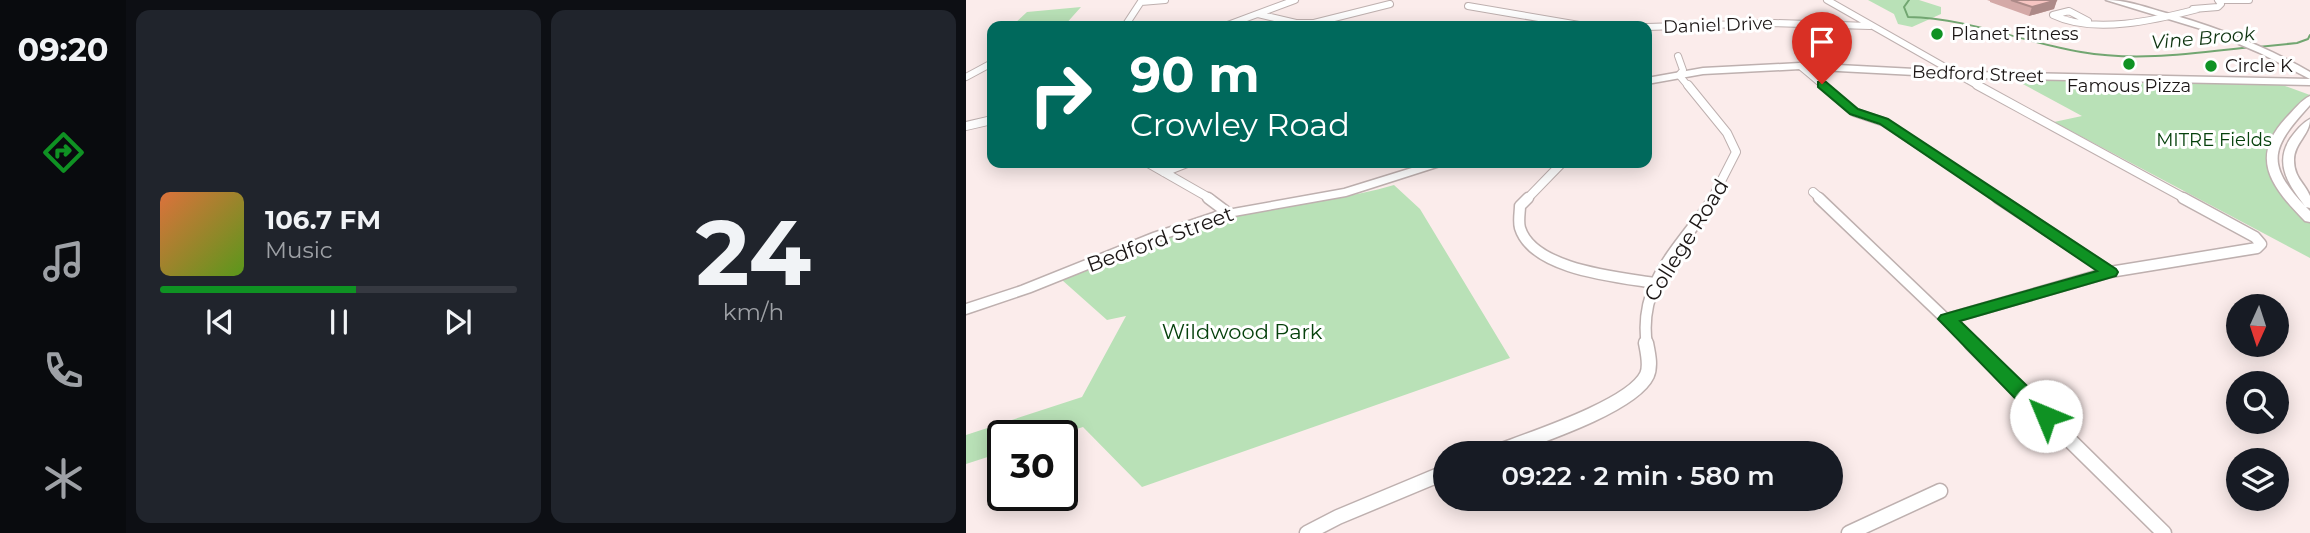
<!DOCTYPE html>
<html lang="en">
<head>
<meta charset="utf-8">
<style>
	:root { --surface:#171b24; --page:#20242c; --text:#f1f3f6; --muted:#9ea1a6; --line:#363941; --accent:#0f9223 }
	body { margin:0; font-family:Montserrat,sans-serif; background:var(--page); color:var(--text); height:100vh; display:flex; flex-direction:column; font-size:26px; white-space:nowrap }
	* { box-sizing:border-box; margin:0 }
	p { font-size:23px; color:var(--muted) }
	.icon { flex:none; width:38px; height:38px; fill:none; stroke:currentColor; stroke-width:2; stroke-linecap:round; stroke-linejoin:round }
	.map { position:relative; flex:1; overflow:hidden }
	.side { display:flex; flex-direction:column; gap:10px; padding:10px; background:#0d0f14; width:840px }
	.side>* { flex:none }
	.banner { position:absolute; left:21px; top:21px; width:665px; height:147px; border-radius:14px; box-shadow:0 4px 18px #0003; background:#00695c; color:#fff; overflow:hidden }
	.needle { width:46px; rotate:183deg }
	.fabs { position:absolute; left:1260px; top:294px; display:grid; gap:14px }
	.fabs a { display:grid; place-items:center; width:63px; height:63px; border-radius:50%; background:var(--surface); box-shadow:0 4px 18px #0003; font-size:35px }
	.speed { position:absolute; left:21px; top:420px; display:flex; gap:14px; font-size:35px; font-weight:700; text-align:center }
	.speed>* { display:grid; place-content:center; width:91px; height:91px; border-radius:50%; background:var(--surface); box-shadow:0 4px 18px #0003; line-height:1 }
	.speed .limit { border:4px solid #111; border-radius:10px; background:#fff; color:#111 }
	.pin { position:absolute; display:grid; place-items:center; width:60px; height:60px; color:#fff; margin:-72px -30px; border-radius:50% 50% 50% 0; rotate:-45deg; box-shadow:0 0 7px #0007 }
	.pin .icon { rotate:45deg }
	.me { position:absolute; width:77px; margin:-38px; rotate:315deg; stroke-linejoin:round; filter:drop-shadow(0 0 5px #0008) }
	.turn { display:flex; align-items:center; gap:24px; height:147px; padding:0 28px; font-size:32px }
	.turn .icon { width:91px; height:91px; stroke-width:2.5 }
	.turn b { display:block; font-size:49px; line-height:60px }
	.side .card { flex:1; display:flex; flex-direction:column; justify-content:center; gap:10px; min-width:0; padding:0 24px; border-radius:14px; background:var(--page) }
	.side .dial { align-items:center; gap:0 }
	.dial b { font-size:91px; line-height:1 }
	.song { display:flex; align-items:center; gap:21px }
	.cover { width:84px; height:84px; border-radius:10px; background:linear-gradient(135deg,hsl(20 70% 55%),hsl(90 70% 35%)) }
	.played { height:7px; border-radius:4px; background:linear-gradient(90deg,var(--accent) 55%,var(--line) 55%) }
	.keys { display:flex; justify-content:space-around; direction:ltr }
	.side .tiles { flex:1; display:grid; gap:10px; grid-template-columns:repeat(2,1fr) }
	.trip { position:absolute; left:467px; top:441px; width:410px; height:70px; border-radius:35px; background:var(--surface); box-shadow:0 4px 18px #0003; font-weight:600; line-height:70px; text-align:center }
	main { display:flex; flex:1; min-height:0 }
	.tabs { display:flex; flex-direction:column; width:126px; justify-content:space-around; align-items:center; background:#090b0e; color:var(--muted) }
	.tabs .icon { width:49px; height:49px }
	.tabs .on { color:var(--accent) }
	.tabs b { font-size:32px; color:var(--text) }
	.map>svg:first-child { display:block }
	.green { fill:#b9e1b7 }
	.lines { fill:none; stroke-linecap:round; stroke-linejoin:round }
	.stream { stroke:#72a671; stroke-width:2 }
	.minor-far3-casing { stroke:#beb0af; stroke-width:8 }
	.minor-far2-casing { stroke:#beb0af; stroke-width:10 }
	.minor-far1-casing { stroke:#beb0af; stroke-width:13 }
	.minor-casing { stroke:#beb0af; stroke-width:17 }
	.major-casing { stroke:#beb0af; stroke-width:3 }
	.minor-far3 { stroke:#fff; stroke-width:6 }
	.minor-far2 { stroke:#fff; stroke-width:8 }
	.minor-far1 { stroke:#fff; stroke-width:10 }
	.minor { stroke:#fff; stroke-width:14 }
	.major { fill:#fff; fill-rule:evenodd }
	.wall { fill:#d4a9a7 }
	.shaded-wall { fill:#ad8a88 }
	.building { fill:#f7c5c2; stroke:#ad8a88; stroke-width:2 }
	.route { fill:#0f9223; stroke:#0a5f17; stroke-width:2 }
	.poi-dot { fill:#0f9223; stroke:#fff; stroke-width:2.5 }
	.labels { text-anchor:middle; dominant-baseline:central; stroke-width:6; stroke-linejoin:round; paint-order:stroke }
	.far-street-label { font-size:18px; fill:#1b1615; stroke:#fff }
	.far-poi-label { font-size:18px; fill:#1b1615; stroke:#fff; text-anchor:start }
	.far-park-label { font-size:18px; fill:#06410c; stroke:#fff }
	.far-water-label { font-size:19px; font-style:italic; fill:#0e3410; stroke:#fff }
	.street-label { font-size:21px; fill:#1b1615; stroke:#fff }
	.park-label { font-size:21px; fill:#06410c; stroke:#fff }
</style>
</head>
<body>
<main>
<nav class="tabs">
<b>09:20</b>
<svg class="icon on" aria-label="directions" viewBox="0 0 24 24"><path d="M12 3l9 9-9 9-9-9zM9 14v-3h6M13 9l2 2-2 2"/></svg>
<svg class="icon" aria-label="music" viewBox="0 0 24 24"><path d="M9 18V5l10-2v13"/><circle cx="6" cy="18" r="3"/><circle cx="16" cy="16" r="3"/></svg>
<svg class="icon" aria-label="phone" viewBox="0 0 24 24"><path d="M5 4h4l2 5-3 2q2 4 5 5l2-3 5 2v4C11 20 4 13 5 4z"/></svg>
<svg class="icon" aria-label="climate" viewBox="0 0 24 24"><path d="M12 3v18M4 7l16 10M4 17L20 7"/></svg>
</nav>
<section class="side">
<div class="tiles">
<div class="card">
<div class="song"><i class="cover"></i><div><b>106.7 FM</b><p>Music</p></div></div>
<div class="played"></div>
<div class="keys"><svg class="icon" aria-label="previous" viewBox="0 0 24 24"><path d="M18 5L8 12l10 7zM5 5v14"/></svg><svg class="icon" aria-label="pause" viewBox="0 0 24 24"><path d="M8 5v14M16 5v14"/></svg><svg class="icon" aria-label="next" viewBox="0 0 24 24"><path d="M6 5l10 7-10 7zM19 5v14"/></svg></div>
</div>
<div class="card dial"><b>24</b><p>km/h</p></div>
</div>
</section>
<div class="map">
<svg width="1344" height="533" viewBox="0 0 1344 533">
	<rect width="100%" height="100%" fill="#fbeceb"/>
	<path class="green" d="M902,0H953L975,7V14L946,27L932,24L928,14Z
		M115,7L98,26H33L47,25L61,12Z
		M1042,76L1294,80L1319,86L1344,95V99L1311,137L1305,167L1344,218V258L1088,122L1116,116Z
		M428,185L454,209L544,358L176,487L117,427L88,436H37V452L0,464V435L116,397L160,316L141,320L96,280C148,258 201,234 255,219C313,204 371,202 428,185Z"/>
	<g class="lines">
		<path class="stream" d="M943,0L938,7L942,17C1002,18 1056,42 1115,52C1172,62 1229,53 1286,47
			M1292,47L1331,43L1342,39L1344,35"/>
		<defs>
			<path id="minor-far3" d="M861,0L1014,87
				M1256,0H1283
				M175,2L199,0
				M502,6L619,26
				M1227,9L1252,7L1255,4L1252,0
				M292,14L330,23H348L424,4
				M1122,21L1103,11L1087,15C1128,35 1190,20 1232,9
				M159,26L176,0
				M259,26L329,0
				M681,27L808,23L904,26
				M712,56L717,70L713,75L723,87
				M834,66L859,87
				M0,77L26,63"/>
			<path id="minor-far2" d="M722,85L761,133L770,152L746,199
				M857,85L888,112L918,122L1035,199
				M1011,85L1220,199
				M0,126L26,120
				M182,163L245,199
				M198,172L221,163
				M847,192L855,199
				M561,199L596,163"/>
			<path id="minor-far1" d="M242,198L262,213
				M562,198L554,206C554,212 552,221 554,228C567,270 652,277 689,283
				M853,198L1007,345
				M1032,198L1144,272
				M981,319L1144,272L1291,248L1295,244L1289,237L1217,198
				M681,345C671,282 716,246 748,198"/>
			<path id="minor" d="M1005,343L1198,533
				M528,453C562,440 666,407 681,375C685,366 682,353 680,343
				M341,533L372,517L480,472
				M883,533L974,491"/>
			<path id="major" d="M1140,0C1159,0 1176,6 1193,11C1246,25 1297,45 1344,72V79L1294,53L1245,32Z
				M834,63L1006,72L1344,79V85L1006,78L834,69L737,74L681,84V78L737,68Z
				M1344,96V105C1307,146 1297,162 1339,206C1323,185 1308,164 1324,139C1330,131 1336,123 1344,119C1344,135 1328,143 1328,160C1328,178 1339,183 1344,196C1344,200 1344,204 1344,208L1340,207L1344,211V222L1339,221C1307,188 1282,159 1320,118C1327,111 1335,100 1344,96Z
				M462,163H479L477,165L380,196L257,218L197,239L65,292L0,314V304L55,286L187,233L250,212L378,189Z"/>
		</defs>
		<use href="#minor-far3" class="minor-far3-casing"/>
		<use href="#minor-far2" class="minor-far2-casing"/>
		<use href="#minor-far1" class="minor-far1-casing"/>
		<use href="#minor" class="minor-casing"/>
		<use href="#major" class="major-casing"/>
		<use href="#minor-far3" class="minor-far3"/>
		<use href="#minor-far2" class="minor-far2"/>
		<use href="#minor-far1" class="minor-far1"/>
		<use href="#minor" class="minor"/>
		<use href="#major" class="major"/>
	</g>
	<path class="wall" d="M1021,0H1091L1088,9L1063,16L1024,2V1Z"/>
	<path class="shaded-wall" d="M1091,0L1088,9L1063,16L1066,7Z"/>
	<path class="building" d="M1045,0H1091L1066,7Z"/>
	<path class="route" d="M852,82H860L892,109L922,119L1150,269L1152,272L1150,276L994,321L1087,411L1090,416L1087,422L1080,424L1072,422L972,319L975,315L1131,271L914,124L884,114L852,87Z"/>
	<g class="poi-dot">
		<circle cx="971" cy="34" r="7"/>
		<circle cx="1163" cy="64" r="7"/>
		<circle cx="1245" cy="66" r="7"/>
	</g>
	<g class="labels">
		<g class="far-street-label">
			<text transform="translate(752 25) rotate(-2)">Daniel Drive</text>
			<text transform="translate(1012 74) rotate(2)">Bedford Street</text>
		</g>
		<g class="far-poi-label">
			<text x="985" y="34">Planet Fitness</text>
			<text x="1259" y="66">Circle K</text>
			<text x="1163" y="86" text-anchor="middle">Famous Pizza</text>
		</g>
		<g class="far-park-label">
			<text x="1248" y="140">MITRE Fields</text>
		</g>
		<g class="far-water-label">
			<text transform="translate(1237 38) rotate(-5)">Vine Brook</text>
		</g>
		<g class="street-label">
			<text transform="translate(194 239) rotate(-20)">Bedford Street</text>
			<text transform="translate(720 240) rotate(-58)">College Road</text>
		</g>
		<g class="park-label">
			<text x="276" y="331">Wildwood Park</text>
		</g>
	</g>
</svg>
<div class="fabs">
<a><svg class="needle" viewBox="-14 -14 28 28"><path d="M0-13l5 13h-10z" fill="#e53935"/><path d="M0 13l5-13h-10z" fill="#9ea1a6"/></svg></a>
<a><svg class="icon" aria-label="search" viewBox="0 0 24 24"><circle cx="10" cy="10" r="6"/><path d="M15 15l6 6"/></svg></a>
<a><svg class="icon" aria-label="layers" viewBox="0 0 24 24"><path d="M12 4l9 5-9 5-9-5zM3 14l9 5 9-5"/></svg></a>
</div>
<div class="speed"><div class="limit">30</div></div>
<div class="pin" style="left:856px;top:84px;background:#d93025"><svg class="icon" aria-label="arrive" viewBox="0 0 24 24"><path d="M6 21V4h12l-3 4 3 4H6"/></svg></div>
<svg class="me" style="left:1080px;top:416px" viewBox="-20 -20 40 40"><circle r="19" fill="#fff"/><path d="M0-13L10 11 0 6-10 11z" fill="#0f9223"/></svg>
<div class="trip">09:22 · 2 min · 580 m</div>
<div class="banner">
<div class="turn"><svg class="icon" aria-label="right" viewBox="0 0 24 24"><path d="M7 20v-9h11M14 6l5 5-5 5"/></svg><div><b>90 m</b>Crowley Road</div></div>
</div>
</div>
</main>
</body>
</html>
